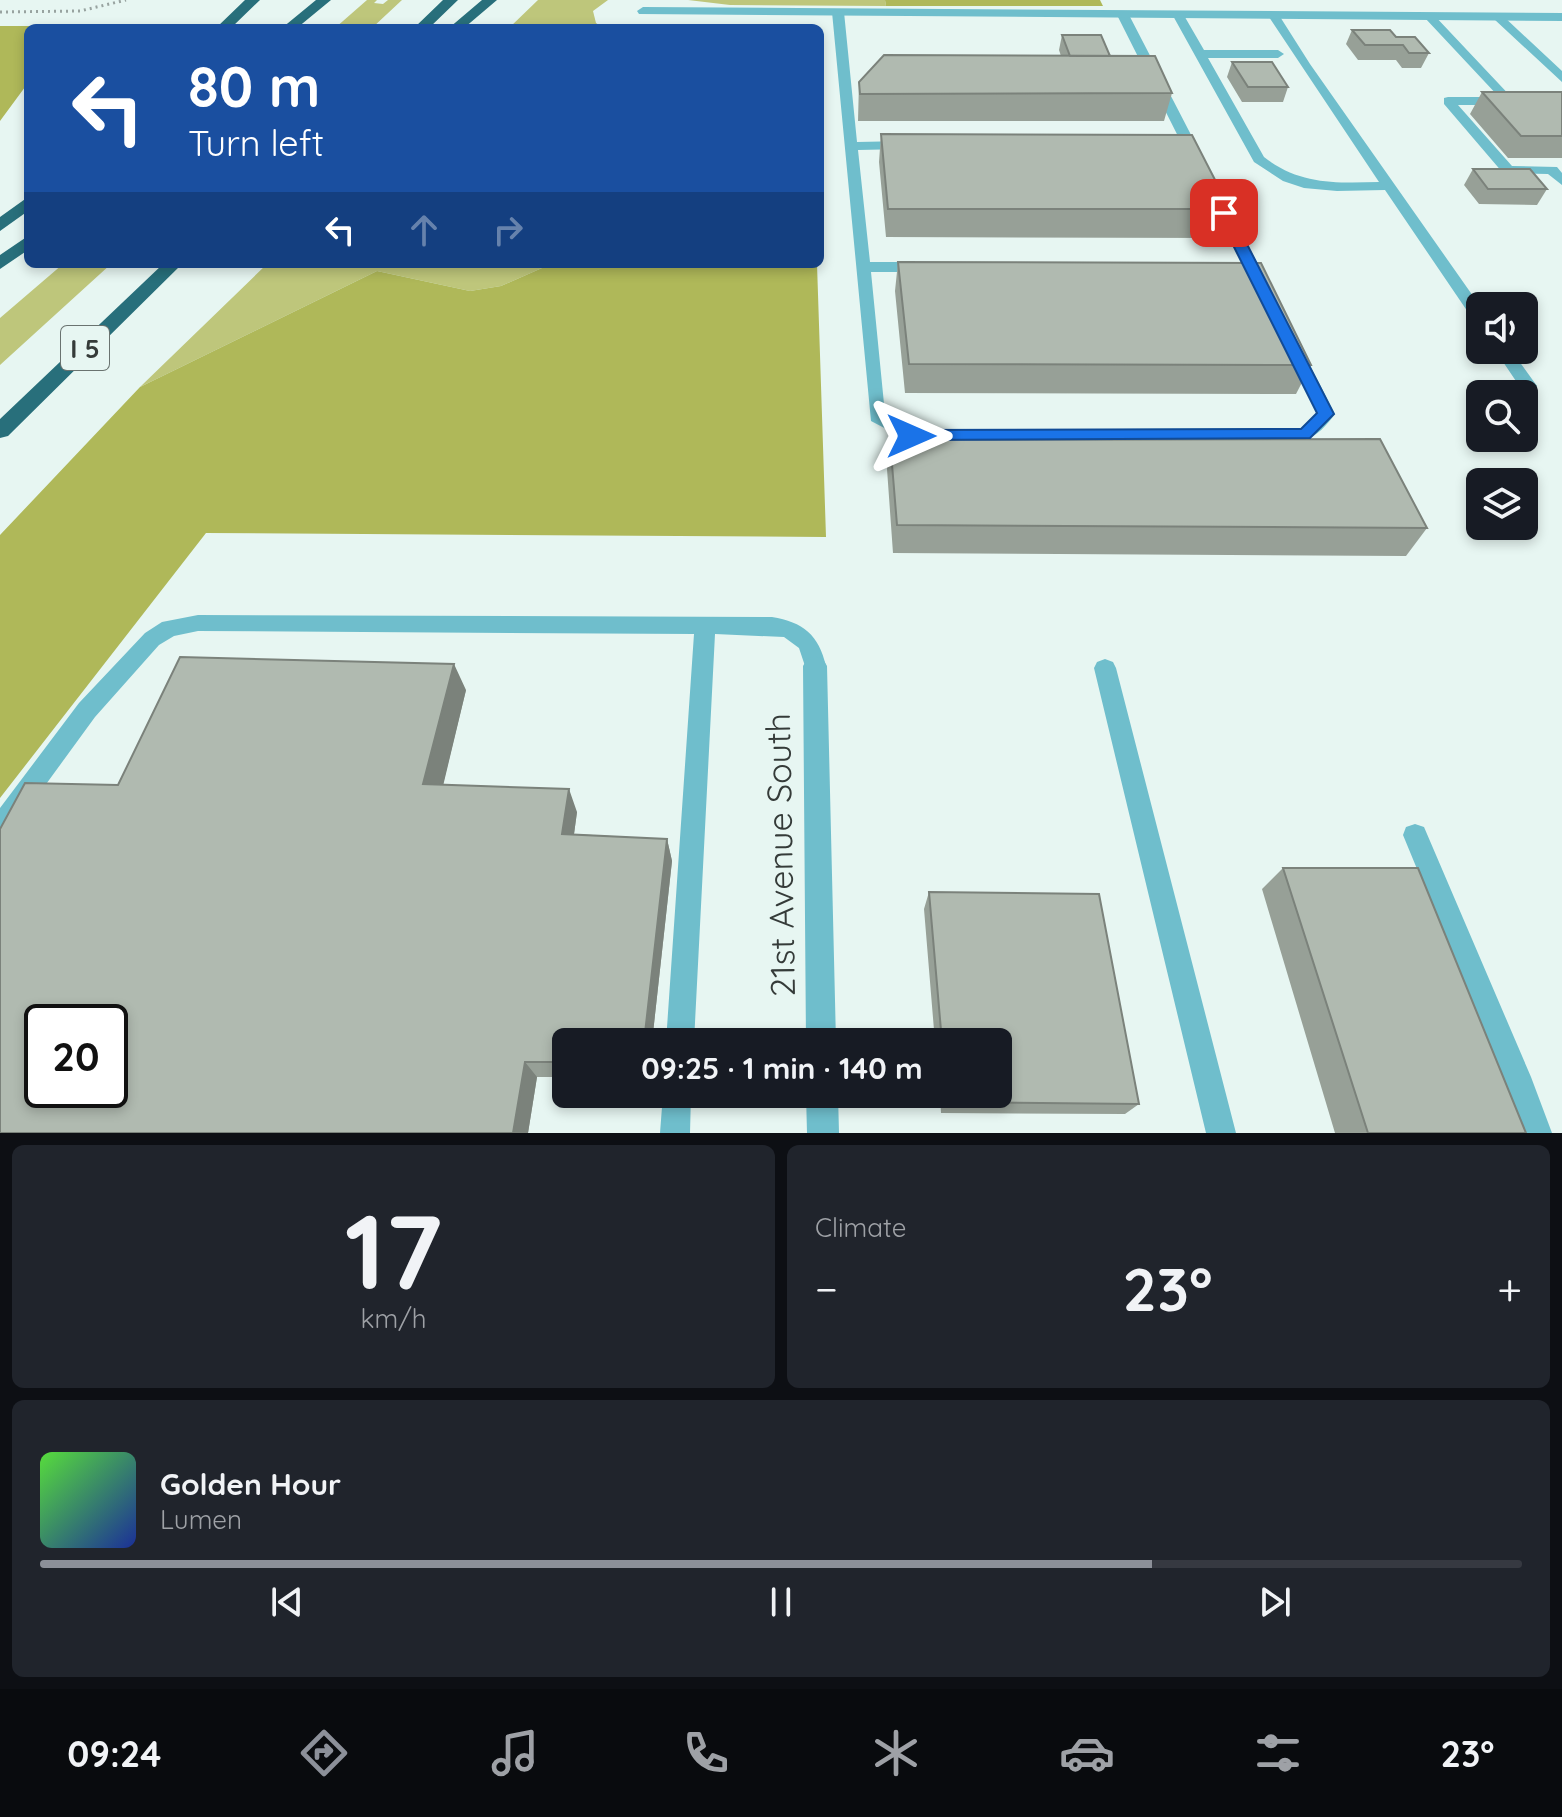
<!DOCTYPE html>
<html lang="en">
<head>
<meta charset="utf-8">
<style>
	:root { --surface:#171b24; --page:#20242c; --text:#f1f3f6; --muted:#9ea1a6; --line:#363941; --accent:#8c9099 }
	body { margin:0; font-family:Quicksand,sans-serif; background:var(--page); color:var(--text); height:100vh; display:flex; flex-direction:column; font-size:30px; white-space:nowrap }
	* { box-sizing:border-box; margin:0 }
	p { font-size:26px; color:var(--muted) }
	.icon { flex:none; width:44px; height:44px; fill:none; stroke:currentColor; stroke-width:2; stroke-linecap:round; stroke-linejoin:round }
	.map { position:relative; height:1133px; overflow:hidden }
	.panel { display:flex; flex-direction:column; gap:12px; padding:12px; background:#0d0f14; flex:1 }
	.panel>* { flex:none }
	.guide { position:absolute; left:24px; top:24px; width:800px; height:244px; border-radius:12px; box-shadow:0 4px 12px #0003; background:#1a4fa0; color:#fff; overflow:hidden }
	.fabs { position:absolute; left:1466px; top:292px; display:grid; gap:16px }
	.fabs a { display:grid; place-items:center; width:72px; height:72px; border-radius:12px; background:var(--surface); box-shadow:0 4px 12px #0003; font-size:40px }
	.speed { position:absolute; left:24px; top:1004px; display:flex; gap:16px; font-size:40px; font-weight:700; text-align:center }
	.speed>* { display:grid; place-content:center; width:104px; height:104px; border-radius:50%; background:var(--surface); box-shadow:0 4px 12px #0003; line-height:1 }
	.speed .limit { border:4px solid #111; border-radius:12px; background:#fff; color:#111 }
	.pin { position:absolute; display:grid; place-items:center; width:68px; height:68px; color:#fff; margin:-34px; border-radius:16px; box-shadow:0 4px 12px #0006 }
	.me { position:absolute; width:88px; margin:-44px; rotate:90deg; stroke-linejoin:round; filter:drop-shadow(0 0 6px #0008) }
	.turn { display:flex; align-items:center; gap:28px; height:168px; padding:0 32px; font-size:36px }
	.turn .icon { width:104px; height:104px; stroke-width:2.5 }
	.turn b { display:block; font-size:56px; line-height:68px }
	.lanes { display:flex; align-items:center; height:76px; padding:0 32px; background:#0003; justify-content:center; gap:40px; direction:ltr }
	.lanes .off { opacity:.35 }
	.big { font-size:60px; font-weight:800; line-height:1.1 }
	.panel .card { flex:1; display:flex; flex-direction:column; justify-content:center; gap:12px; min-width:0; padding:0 28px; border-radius:12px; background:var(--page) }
	.panel .dial { align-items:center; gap:0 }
	.dial b { font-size:104px; line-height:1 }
	.song { display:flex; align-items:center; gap:24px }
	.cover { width:96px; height:96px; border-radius:12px; background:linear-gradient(135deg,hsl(110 70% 55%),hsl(230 70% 35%)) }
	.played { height:8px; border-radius:4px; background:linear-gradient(90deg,var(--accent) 75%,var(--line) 75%) }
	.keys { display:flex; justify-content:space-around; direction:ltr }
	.heat { display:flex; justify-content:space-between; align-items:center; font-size:44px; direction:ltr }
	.panel .tiles { flex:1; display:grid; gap:12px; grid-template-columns:1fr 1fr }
	.card:last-child { grid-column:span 2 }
	.trip { position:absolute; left:552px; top:1028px; width:460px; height:80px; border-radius:12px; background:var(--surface); box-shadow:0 4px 12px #0003; font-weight:800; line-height:80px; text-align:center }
	.tabs { display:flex; height:128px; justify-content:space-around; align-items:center; background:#090b0e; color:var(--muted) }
	.tabs .icon { width:56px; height:56px }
	.tabs .active { color:var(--accent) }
	.tabs b { font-size:36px; color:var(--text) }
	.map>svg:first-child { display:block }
	.green { fill:#bec67b }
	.forest { fill:#afb859 }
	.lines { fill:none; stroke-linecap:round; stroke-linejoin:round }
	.path { stroke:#98a3a0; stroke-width:3; stroke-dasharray:2 4; stroke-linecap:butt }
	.service { fill:#6fbecc; fill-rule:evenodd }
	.minor { fill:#6fbecc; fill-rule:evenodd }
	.motorway { fill:#286f7b; fill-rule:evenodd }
	.wall { fill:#97a097 }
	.shaded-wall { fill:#7b827b }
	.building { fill:#b0bab0; stroke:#7b827b; stroke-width:2; fill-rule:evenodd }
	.route { fill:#1a73e8; stroke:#114b97; stroke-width:2 }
	.labels { text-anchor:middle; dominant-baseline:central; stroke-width:6; stroke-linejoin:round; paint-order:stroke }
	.shield { fill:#e7f6f2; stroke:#6a7370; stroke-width:2 }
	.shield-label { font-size:26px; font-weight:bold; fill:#353b39 }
	.near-street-label { font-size:34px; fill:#353b39; stroke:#e7f6f2 }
</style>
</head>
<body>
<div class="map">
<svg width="1562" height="1133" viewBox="0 0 1562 1133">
	<rect width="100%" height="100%" fill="#e7f6f2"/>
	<path class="green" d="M367,0H377L374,3L383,4L388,0H402L372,28H335Z
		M538,0H608L593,11L596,23L603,28H509Z
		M688,0H885L886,6L730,5Z
		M63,264H111L0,365V318Z
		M267,264H551L501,286L470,291L377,271L140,387Z"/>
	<path class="forest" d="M885,0H1100L1103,6H886Z
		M0,26H69L28,28V83L0,121Z
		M551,264H817L826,537L206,533L0,798V535L140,387L377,271L470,291L501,286Z"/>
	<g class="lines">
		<path class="path" d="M0,12L80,11L126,0"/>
		<path class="service" d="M838,9L844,12L857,142L905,141L912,145L905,149L858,150L870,262H923L931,267L923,272H871L885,414L914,430L1301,428L1317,413L1286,350L1294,345L1302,350L1335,414C1328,424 1316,437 1305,440L911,442L871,421L832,12Z
			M1118,11L1128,13L1203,158L1201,161L1189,158L1116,13Z
			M1174,12H1182L1204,50H1278L1284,54L1278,58H1208L1264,157C1300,185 1336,183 1379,182L1267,14L1277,12L1310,64L1480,306V322L1474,321L1385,190L1337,191L1304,188L1283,181L1254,162L1172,14Z
			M1425,14H1433L1515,101L1509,105H1458L1512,166L1557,167L1562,173V185L1548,174L1503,173L1444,104V98L1448,97H1499L1425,18Z
			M1494,15H1502L1562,71V82L1494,19Z
			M1216,193L1223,197L1269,286L1266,289H1256L1253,286L1209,197Z
			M1495,350H1511L1537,386L1534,390H1522Z
			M198,615L772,617C803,622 819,635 826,666L823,672L815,675L807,672L799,648L784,637L715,634L694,1042H666L694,634L198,631L174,636L159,645L95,717L9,835L0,838V808L79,703L145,633L162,622Z
			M1105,659L1113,662L1116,668L1236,1133H1206L1094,668L1097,662Z
			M1415,824L1424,827L1531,1077L1552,1133H1522L1507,1087L1403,835L1406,827Z
			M663,1094H691L690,1133H660Z"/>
		<path class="minor" d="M643,7L1562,13V21L639,14L637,11Z
			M815,656L823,659L827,666L836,1042H806L803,666L807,659Z
			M806,1094H838L839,1133H807Z"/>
		<path class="motorway" d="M245,0H260L231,28H216Z
			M316,0H331L297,28H282Z
			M443,0H458L429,28H414Z
			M482,0H497L464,28H449Z
			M28,197V211L0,231V217Z
			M28,236V250L0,269V255Z
			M163,264H182L8,436L0,438V419Z"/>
	</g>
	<path class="wall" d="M1352,30L1396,37L1429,53L1421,68H1402L1396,60H1358L1346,44Z
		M1062,35L1172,93L1164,121H858L859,82L1061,56L1059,50Z
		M1232,62L1288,87L1283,102H1242L1227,77Z
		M1482,92H1562V158H1508L1470,114Z
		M881,134L1230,209L1219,238L886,237L879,162Z
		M1473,169L1547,189L1537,205L1479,204L1464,185Z
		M898,262L1311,365L1296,394L905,393L895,291Z
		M890,440L1427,528L1406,556L893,553L887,469Z
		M466,690L443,784L577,812L574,834L667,839L672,861L652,1042H566V1077H537L528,1133H0L118,785Z
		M1283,868L1526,1133H1335L1262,889Z
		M929,892L1139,1104L1125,1114L941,1113L940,1094H998V1042H935L924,909Z"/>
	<path class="shaded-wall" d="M454,664L466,690L438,807L423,784Z
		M569,789L577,812L571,856L562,834Z
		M667,839L672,861L652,1042H644Z
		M525,1062L537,1077L528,1133H513Z"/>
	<path class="building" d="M1352,30H1390L1396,37H1415L1429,53H1409L1403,45H1365Z
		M1062,35H1101L1110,56H1070Z
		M884,55L1155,56L1172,93L860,94L859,82Z
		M1232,62H1272L1288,87H1248Z
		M1482,92H1562V136H1521Z
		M881,134L1192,135L1230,209H888Z
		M1473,169H1530L1547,189H1488Z
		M898,262L1261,263L1311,365L909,364Z
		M1380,439L1427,528L897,525L890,440Z
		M180,657L454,664L423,784L569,789L562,834L667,839L644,1042H566V1062H525L513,1133H0V829L25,783L118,785ZM42,1022H110V1090H42Z
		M1283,868H1418L1526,1133H1368Z
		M929,892L1099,894L1139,1104L948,1102L947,1094H998V1042H942Z"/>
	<path class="route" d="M1224,209L1231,213L1334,414L1310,438L905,440V432L911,430L1301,429L1317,413L1217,213Z"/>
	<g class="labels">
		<rect class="shield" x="61" y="326" width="48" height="44" rx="6"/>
		<g class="shield-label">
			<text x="85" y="348">I 5</text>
		</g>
		<g class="near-street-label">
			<text transform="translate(780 855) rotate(-91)">21st Avenue South</text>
		</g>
	</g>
</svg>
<div class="fabs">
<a><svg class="icon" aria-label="sound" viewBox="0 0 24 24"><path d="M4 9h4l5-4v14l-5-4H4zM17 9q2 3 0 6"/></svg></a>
<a><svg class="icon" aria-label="search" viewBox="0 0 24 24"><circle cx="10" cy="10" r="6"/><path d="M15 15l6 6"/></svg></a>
<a><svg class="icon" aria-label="layers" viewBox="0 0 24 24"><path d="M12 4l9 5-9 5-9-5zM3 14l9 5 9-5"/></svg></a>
</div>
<div class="speed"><div class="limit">20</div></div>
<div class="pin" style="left:1224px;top:213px;background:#d93025"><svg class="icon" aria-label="arrive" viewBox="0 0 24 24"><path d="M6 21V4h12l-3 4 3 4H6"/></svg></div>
<svg class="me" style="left:911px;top:436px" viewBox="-20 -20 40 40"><path d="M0-17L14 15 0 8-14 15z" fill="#1a73e8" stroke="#fff" stroke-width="4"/></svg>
<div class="trip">09:25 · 1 min · 140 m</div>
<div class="guide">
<div class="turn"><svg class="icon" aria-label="left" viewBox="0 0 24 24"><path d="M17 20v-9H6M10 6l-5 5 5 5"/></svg><div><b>80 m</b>Turn left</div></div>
<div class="lanes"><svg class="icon" aria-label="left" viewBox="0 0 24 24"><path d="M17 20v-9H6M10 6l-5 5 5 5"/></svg><svg class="icon off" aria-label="ahead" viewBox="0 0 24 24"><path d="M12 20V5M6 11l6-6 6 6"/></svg><svg class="icon off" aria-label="right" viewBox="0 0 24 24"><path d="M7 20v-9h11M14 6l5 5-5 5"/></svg></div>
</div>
</div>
<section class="panel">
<div class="tiles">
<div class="card dial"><b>17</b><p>km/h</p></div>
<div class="card"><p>Climate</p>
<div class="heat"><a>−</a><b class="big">23°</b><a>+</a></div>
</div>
<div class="card">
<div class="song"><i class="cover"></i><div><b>Golden Hour</b><p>Lumen</p></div></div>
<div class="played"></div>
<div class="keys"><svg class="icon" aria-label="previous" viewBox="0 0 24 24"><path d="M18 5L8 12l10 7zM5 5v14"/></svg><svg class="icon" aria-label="pause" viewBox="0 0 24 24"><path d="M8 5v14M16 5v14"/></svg><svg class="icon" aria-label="next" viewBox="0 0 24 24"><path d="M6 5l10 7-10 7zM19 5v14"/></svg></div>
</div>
</div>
</section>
<nav class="tabs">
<b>09:24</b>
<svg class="icon active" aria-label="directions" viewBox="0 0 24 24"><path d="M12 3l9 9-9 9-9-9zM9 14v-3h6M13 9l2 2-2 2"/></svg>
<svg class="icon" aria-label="music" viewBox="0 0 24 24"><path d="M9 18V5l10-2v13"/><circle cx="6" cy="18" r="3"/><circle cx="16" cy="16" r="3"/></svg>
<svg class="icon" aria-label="phone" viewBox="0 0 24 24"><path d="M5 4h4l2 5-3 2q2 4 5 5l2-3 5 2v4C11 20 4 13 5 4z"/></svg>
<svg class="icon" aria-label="climate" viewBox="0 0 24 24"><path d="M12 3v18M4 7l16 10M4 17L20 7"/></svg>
<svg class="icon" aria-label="car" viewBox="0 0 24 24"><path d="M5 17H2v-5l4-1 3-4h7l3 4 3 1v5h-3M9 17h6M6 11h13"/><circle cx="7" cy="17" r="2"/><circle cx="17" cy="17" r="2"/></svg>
<svg class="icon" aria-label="filters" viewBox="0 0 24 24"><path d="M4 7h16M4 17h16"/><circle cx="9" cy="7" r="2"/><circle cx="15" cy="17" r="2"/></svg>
<b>23°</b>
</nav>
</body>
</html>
